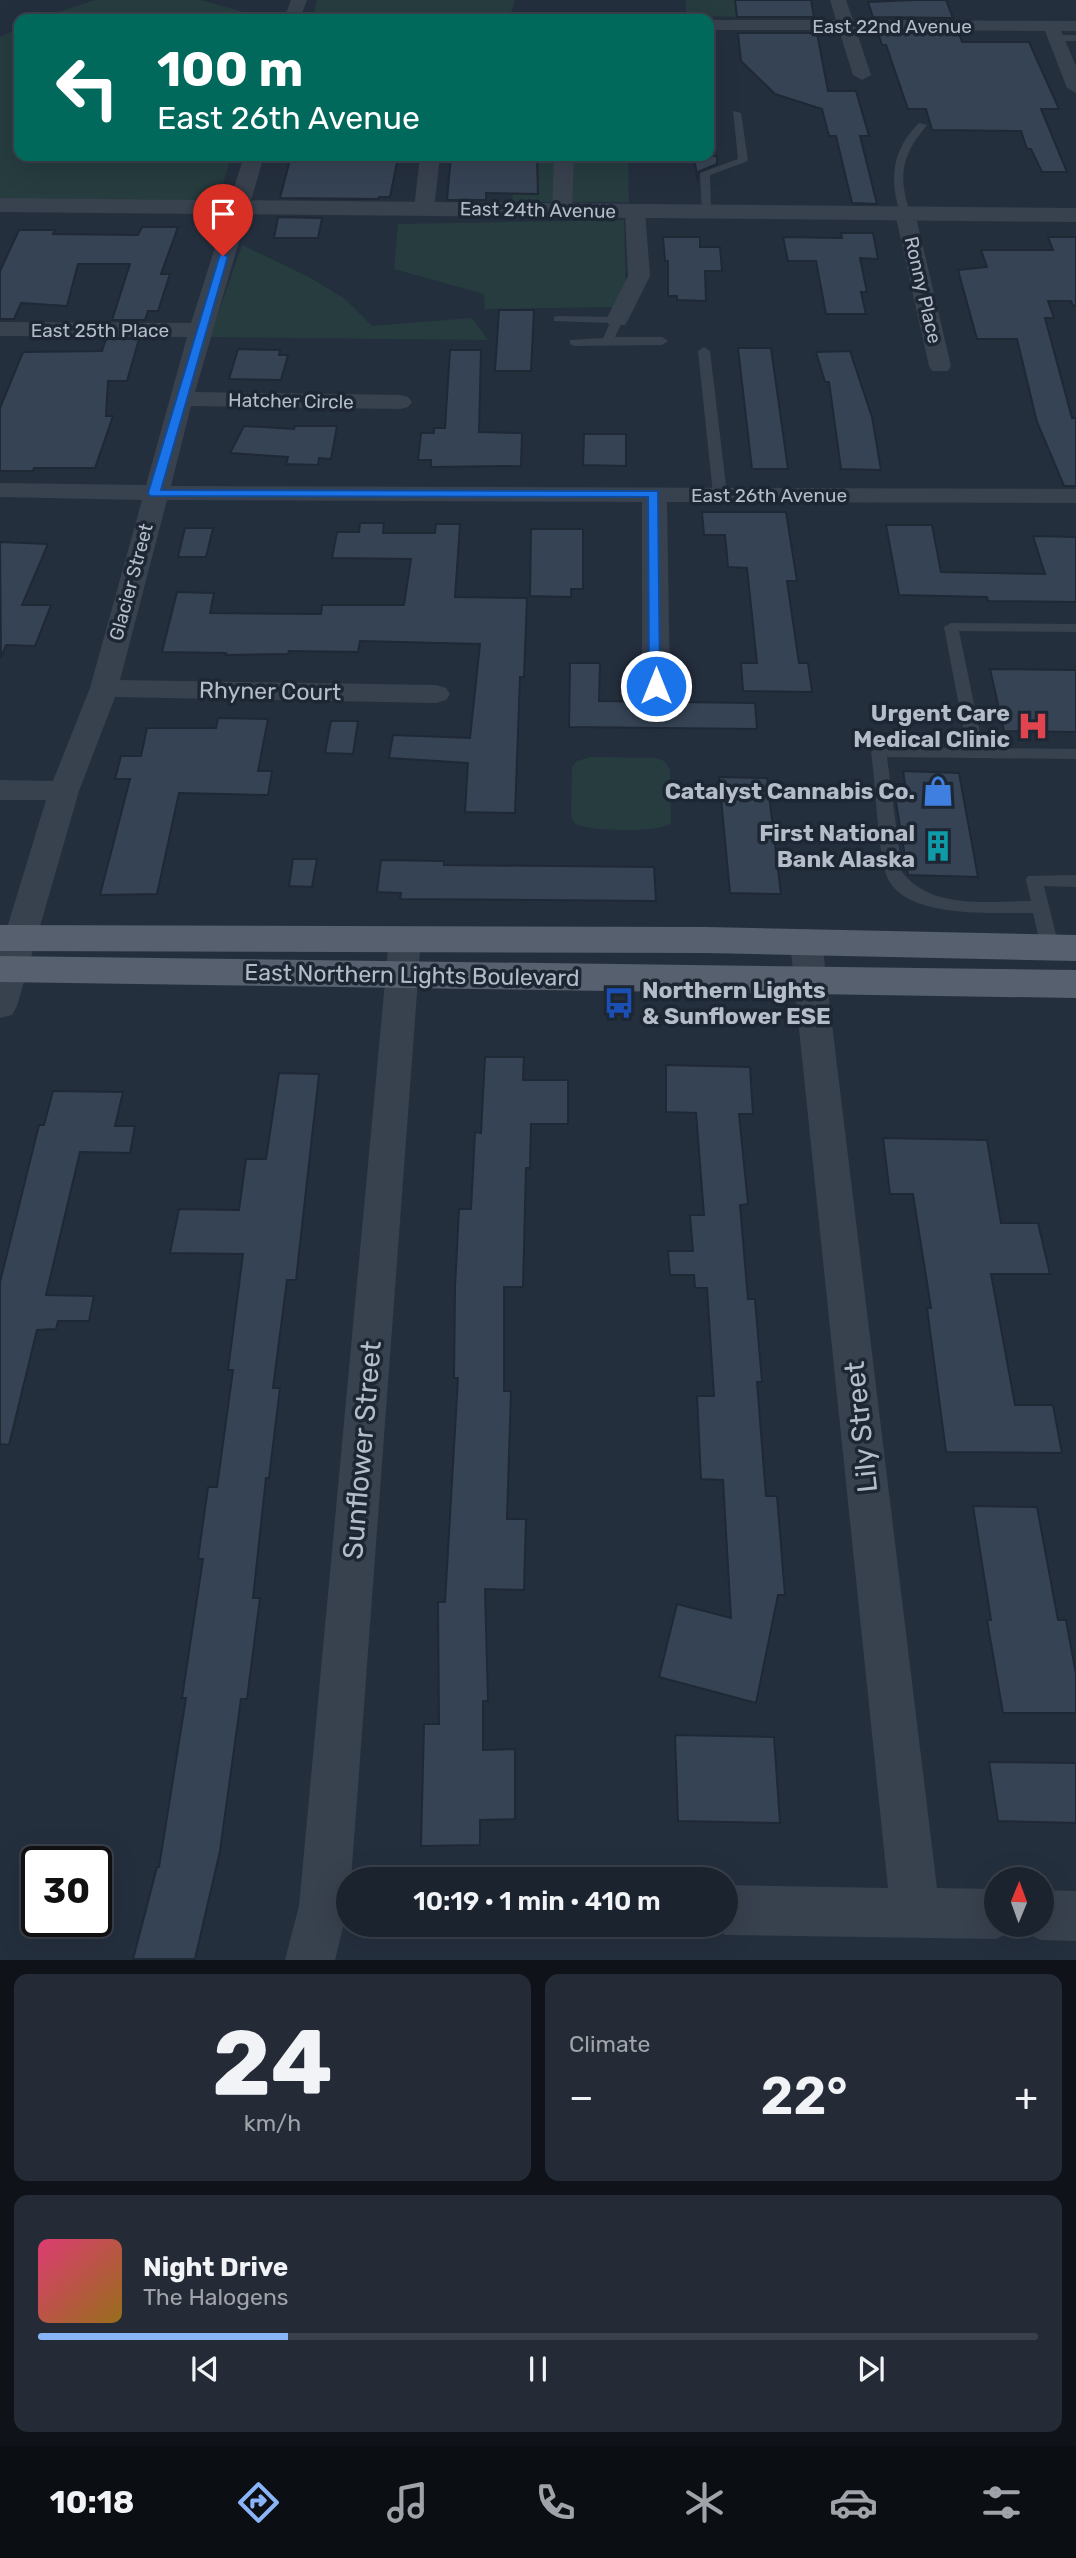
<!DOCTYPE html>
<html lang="en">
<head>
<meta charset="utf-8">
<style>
	:root { --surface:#1b232e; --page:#242b36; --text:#f1f3f6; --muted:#a0a4aa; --line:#39404a; --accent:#8ab4f8 }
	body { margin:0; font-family:Rubik,sans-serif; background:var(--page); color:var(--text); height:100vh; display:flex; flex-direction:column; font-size:26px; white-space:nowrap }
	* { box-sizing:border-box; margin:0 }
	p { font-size:23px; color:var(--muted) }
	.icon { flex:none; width:38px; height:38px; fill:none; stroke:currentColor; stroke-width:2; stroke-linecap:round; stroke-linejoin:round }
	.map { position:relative; height:1960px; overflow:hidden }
	.drawer { display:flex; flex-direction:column; gap:14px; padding:14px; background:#0f1319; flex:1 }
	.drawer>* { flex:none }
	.hud { position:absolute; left:14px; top:14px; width:700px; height:147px; border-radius:14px; box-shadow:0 7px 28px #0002,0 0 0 2px var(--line); background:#00695c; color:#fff; overflow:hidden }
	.needle { width:46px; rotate:1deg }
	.fabs { position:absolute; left:984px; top:1867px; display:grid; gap:14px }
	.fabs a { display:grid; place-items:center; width:70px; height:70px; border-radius:50%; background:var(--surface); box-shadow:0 7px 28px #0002,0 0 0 2px var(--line); font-size:35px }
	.speed { position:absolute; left:21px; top:1846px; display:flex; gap:14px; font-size:35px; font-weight:700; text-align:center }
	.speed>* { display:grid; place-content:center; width:91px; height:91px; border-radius:50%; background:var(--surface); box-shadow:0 7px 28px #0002,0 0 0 2px var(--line); line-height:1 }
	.speed .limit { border:4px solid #111; border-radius:10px; background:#fff; color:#111 }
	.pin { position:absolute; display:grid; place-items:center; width:60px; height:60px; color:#fff; margin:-72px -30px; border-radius:50% 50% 50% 0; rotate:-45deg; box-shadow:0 0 7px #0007 }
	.pin .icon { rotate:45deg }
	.me { position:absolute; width:77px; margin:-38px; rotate:0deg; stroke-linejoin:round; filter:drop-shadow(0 0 5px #0008) }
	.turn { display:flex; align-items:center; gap:24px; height:147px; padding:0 28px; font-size:32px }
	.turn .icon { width:91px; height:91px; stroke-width:2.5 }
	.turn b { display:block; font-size:49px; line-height:60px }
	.big { font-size:52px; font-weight:600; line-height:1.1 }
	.drawer .card { flex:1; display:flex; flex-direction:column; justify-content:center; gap:10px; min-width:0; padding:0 24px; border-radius:14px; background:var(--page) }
	.drawer .dial { align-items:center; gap:0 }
	.dial b { font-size:91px; line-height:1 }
	.song { display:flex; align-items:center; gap:21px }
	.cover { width:84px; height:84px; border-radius:10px; background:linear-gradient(135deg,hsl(340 70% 55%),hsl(40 70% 35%)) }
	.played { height:7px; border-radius:4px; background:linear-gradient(90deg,var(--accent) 25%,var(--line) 25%) }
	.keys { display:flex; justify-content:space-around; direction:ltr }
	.heat { display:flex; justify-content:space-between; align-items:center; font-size:38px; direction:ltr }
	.drawer .tiles { flex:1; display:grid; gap:14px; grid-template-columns:1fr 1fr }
	.card:last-child { grid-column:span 2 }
	.trip { position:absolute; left:336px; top:1867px; width:402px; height:70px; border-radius:35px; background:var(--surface); box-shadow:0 7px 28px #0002,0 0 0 2px var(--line); font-weight:600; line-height:70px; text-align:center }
	.tab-bar { display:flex; height:112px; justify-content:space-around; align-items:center; background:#0b0e12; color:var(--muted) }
	.tab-bar .icon { width:49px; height:49px }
	.tab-bar .on { color:var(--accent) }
	.tab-bar b { font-size:32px; color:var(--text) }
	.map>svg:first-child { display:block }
	.green { fill:#263c3f }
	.building { fill:#364354; stroke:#1f2835; stroke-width:2 }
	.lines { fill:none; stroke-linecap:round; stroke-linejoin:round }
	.service { fill:#38414e; fill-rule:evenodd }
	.minor { fill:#38414e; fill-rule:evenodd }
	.tertiary { fill:#38414e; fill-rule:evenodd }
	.primary { fill:#56606e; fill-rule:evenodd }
	.route { fill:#1a73e8; stroke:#114b97; stroke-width:2 }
	.labels { text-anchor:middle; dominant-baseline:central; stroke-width:7; stroke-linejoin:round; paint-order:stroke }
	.far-street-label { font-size:19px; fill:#b4bcc9; stroke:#1d2633 }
	.street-label { font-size:23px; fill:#b4bcc9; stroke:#1d2633 }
	.poi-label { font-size:23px; font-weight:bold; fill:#b4bcc9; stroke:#1d2633; text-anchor:end }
	.near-street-label { font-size:28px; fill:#b4bcc9; stroke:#1d2633 }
</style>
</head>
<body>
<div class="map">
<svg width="1076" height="1960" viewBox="0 0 1076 1960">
	<rect width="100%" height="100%" fill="#242f3e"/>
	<path class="green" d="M95,0H201L267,19H38Z
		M317,0H515L509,18H313Z
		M686,0H756L765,17L686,16Z
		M19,28V156H231L218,203L0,199V37Z
		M515,156H628L629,202H512Z
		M624,220L626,293L613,307L485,309L484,294L394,269L398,224Z
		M242,245L309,277L345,299L372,326L472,318L488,340L210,337Z
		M590,757L656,758L664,761L670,769L671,823C659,833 588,832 574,823L571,816L572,767L577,761Z"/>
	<path class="building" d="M735,0H811L814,17H737Z
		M915,0H946L953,18L873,17L868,2Z
		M738,33H817L828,91H856L869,136H860L877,204L852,203L836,136H829L822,109L775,94L741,61Z
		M878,33H959L962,42H1029L1059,109H1041L1067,172H1042L1031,149H1027L1021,131L932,130L926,109H908L886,45H882Z
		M291,156L357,157H398L390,197H379L378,199L280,198Z
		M451,156H537L538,194L486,193V200H447Z
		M694,156H717V164L698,172V182Z
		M278,217L322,218L318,238H274Z
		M142,227H178L161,274H170L158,311H148L145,320H112L130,264H78L67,306L21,303L14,319H0V271L19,230H55L53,234L138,235Z
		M841,233H873L878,259L860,258L867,292H861L866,314H826L816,261H788L783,237L842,238Z
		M663,237H700V247H720L722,271H705L706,301L677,300V296H668V261H665Z
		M1048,237H1076V305L1073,306L1071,301H1048L1054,318H1045L1072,418H1076V486H1064L1037,422L1017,339H977L958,270L987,267L981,250H1053Z
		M499,310H534L531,371H495Z
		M106,339H139L127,381H108L106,416H113L95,468H34L33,471H0V408L23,352L102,351Z
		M738,348H771L788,469H752Z
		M238,349L280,350L279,355H288L281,380L229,379Z
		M450,350H481L479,432L522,433L521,466L431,467V460H418L421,433H434V428H445Z
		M850,351L872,417L881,470L841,469L829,382H825L816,352Z
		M244,426L294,429L295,426H337L331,459L319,458L318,465L286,464L288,457L230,453Z
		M584,434H626V466L583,465Z
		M702,512H786L797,581H787L799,663H808L812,692L743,691L741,663H757L747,568L728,567L725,535H704Z
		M360,523H384L383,533H435L436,524H460L455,597L527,598L524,677H520L515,813L465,812L468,763L389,758L393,735L470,738L480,644L360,641L358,652L289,651L288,654L225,655L226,653L162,652L177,592L214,593L210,613L321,614L322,605H404L411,559L332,558L337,532H359Z
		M886,525H932L941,572L1045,574L1033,536L1076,537V602L988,601L987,597L899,595Z
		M185,528H213L206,557H178Z
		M531,529H583V589H571V597L530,596Z
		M0,542L48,544L22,605H51L35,646L6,645L1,658Z
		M570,663H600L599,701L755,703L757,729L569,727Z
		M990,669L1076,670V732L1004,731Z
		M218,718L268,719L258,771H272L268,795L179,793L157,894L100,895L130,779H115L121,756H141L147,728H216Z
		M331,721H358L353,754L325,753Z
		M903,771L959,773L978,877L908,875L893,784H905Z
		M719,777L767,778L781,894L730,893Z
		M293,859H317L312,887L289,886Z
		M381,860L444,861V865L654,867L656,901L400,899L401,893L377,892Z
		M485,1057H524L523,1080H568V1124H531L530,1168H526L523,1287H504V1391H511L507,1519H526L524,1590L485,1589L488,1701H483V1750L515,1749V1819L480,1820V1845L421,1846L424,1724H439L438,1602H445L458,1378H454L455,1287L459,1209H471L475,1132L481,1133Z
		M666,1065L750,1067L753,1114H739L748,1204L740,1205L748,1299H755L762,1382H757L766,1496H777L785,1595H778L756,1703L659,1677L677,1604L731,1618L723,1480L701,1479L697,1396H714L707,1288H695L694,1275H670L668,1251H693L690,1215H704L696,1113L666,1112Z
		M279,1073L319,1074L296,1280H287L273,1388H280L269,1478H266L253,1598H260L247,1699H241L220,1851L195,1959H133L157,1867H159L186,1698H182L203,1559H198L208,1487H217L233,1370H228L243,1254L170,1253L179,1209L239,1210L246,1159H266Z
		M53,1091L123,1092L115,1126H135L130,1153L80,1152L46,1295L94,1296L89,1321H58L56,1329L37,1330L9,1445L0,1444V1282L39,1125H44Z
		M883,1138L987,1140L1001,1223H1038L1050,1274H991L1015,1405H1053L1062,1453L946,1452L927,1308H931L913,1194H890Z
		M973,1506L1037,1507L1058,1620H1066L1076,1674V1713H1003L987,1620H991Z
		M675,1735L774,1737L780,1823L678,1821Z
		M989,1762L1076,1763V1823L998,1821Z"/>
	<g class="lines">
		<path class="service" d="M1076,35V41H1056L1052,38L1056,35Z
			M733,111L741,113L748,161L710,175L711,211L702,213L700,173L738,159Z
			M919,123L927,125C901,156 898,175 910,213L905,216L900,213C889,178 892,150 919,123Z
			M558,316L617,317L623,320L615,337H662L668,341L662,345L574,346L570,344V340L603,338L610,323L554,321V317Z
			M704,347L710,351L727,494L720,498L713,494L698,351Z
			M951,623L1076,624V632L959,631L983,748L1076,749V759L887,757L902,872C931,910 988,901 1031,901L1026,880L1028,876L1076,875V887L1044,886L1059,947L1056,951H1044L1041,947L1033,913C995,912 898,921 885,871C877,838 876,788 871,752L879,747L967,748L944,627Z"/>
		<path class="minor" d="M291,0H307L300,19H284Z
			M830,0H846L853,20L1076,21V31H1061L1076,66V93L1067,88L1045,31L856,30L871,75L862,80L853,75L839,30H709V20H836Z
			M244,156H264L195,392L400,395L408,397L412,402L408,407L400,409L191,406L171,486L1076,489V503L667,502L670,686L666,692L656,694L646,692L642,686V502L167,500L120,680L436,685L446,688L450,694L446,700L436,703L115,697L79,791L17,1006L12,1015L0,1018V951L46,800H0V780L53,781L90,688L142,500L0,497V483L146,485L187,337L0,336V322L191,323Z
			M420,156H440L434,209L431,213H417L414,209Z
			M554,156H574L572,210L569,214H555L552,210Z
			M635,205L642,207L645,211L650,276L628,320L625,325H609L606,320L628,276L625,211L628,207Z
			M905,207L912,209L915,213L951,366L948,371H932L929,366L895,213L898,209Z
			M405,928L417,931L421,939L351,1880H348V1907L335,1960H285L299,1906L389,939L393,931Z
			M806,931L818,934L822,942L937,1888L996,1889V1925H1016L1013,1931L996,1939L726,1935L708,1925H726V1885L888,1888L790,942L794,934Z
			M1041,1890L1076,1891V1941L1041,1940L1024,1932L1020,1925H1041Z"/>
		<path class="tertiary" d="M0,198L1076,208V222L0,212Z"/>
		<path class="primary" d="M0,925L706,927L1076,935V961L706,953L0,951Z
			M0,956L1076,970V998L0,982Z"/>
	</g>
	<path class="route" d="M220,254L228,256L161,490L658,491L660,689H651L649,686L648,497L150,496L148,493Z"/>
	<defs>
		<symbol id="hospital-bare" viewBox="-9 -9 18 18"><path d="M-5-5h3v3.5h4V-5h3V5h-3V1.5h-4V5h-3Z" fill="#e0444e" stroke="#1d2633" stroke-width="2.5" paint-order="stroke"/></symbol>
		<symbol id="shop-bare" viewBox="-9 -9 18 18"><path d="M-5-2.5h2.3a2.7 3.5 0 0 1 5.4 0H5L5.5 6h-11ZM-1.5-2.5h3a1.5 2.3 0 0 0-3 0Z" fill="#3f7fe0" stroke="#1d2633" stroke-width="2.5" paint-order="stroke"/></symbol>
		<symbol id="building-bare" viewBox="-9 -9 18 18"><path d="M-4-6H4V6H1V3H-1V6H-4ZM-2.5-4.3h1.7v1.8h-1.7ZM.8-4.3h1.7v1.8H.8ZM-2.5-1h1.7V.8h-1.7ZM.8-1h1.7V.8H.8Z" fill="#0f9aa8" stroke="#1d2633" stroke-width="2.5" paint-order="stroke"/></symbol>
		<symbol id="bus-bare" viewBox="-9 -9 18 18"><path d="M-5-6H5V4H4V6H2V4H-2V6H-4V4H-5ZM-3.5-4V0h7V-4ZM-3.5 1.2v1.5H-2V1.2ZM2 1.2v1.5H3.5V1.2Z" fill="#1a4fb4" stroke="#1d2633" stroke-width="2.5" paint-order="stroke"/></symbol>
	</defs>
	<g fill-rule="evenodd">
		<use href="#hospital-bare" x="1011" y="704" width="44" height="44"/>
		<use href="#shop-bare" x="916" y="769" width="44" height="44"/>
		<use href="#building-bare" x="916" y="824" width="44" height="44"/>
		<use href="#bus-bare" x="597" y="981" width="44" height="44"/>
	</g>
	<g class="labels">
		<g class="far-street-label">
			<text x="892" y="26">East 22nd Avenue</text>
			<text transform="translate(538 210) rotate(1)">East 24th Avenue</text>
			<text transform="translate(923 290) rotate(77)">Ronny Place</text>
			<text x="100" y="330">East 25th Place</text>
			<text transform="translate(291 401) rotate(1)">Hatcher Circle</text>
			<text x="769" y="495">East 26th Avenue</text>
			<text transform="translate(131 582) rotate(-75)">Glacier Street</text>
		</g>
		<g class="street-label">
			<text transform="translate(270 691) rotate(1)">Rhyner Court</text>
			<text transform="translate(412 975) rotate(1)">East Northern Lights Boulevard</text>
		</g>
		<g class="poi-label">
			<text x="1010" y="713">Urgent Care<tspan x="1010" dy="26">Medical Clinic</tspan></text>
			<text x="915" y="791">Catalyst Cannabis Co.</text>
			<text x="915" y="833">First National<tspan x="915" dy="26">Bank Alaska</tspan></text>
			<text x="642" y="990" text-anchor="start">Northern Lights<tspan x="642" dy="26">&amp; Sunflower ESE</tspan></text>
		</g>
		<g class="near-street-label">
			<text transform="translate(861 1427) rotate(-96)">Lily Street</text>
			<text transform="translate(362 1450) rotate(-85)">Sunflower Street</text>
		</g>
	</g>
</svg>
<div class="fabs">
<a><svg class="needle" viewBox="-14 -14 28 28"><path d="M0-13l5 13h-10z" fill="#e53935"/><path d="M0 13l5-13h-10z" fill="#a0a4aa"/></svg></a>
</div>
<div class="speed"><div class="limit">30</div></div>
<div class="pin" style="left:223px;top:256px;background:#d93025"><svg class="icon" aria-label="arrive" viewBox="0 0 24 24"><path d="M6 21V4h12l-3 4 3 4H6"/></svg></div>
<svg class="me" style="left:656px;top:686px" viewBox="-20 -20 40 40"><circle r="17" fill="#1a73e8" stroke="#fff" stroke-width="3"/><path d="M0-11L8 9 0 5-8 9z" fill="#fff"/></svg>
<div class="trip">10:19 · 1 min · 410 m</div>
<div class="hud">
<div class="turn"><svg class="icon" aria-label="left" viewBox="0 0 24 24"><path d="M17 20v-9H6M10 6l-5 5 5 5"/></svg><div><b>100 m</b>East 26th Avenue</div></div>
</div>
</div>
<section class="drawer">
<div class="tiles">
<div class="card dial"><b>24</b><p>km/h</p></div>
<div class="card"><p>Climate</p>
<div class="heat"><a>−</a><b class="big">22°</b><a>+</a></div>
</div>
<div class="card">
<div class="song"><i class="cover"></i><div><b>Night Drive</b><p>The Halogens</p></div></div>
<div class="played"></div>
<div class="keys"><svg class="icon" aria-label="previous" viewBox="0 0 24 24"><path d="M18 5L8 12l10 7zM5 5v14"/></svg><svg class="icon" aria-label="pause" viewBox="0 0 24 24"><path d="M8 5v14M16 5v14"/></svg><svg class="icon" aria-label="next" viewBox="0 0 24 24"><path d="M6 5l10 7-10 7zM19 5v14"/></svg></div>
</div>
</div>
</section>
<nav class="tab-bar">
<b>10:18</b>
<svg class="icon on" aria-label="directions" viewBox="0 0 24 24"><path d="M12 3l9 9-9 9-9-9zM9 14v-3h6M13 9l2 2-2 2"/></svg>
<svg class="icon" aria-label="music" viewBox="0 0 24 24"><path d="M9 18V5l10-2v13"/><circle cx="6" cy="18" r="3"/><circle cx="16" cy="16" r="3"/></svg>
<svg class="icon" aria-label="phone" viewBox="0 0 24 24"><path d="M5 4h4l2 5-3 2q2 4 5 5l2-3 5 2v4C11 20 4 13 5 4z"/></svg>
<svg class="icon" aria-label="climate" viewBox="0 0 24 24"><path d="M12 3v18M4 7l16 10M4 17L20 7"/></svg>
<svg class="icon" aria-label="car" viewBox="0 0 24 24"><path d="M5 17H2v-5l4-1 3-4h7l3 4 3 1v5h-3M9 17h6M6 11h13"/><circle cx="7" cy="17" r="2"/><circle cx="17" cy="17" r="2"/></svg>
<svg class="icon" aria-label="filters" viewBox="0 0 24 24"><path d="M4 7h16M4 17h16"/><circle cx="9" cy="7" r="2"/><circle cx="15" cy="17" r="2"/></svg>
</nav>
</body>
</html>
